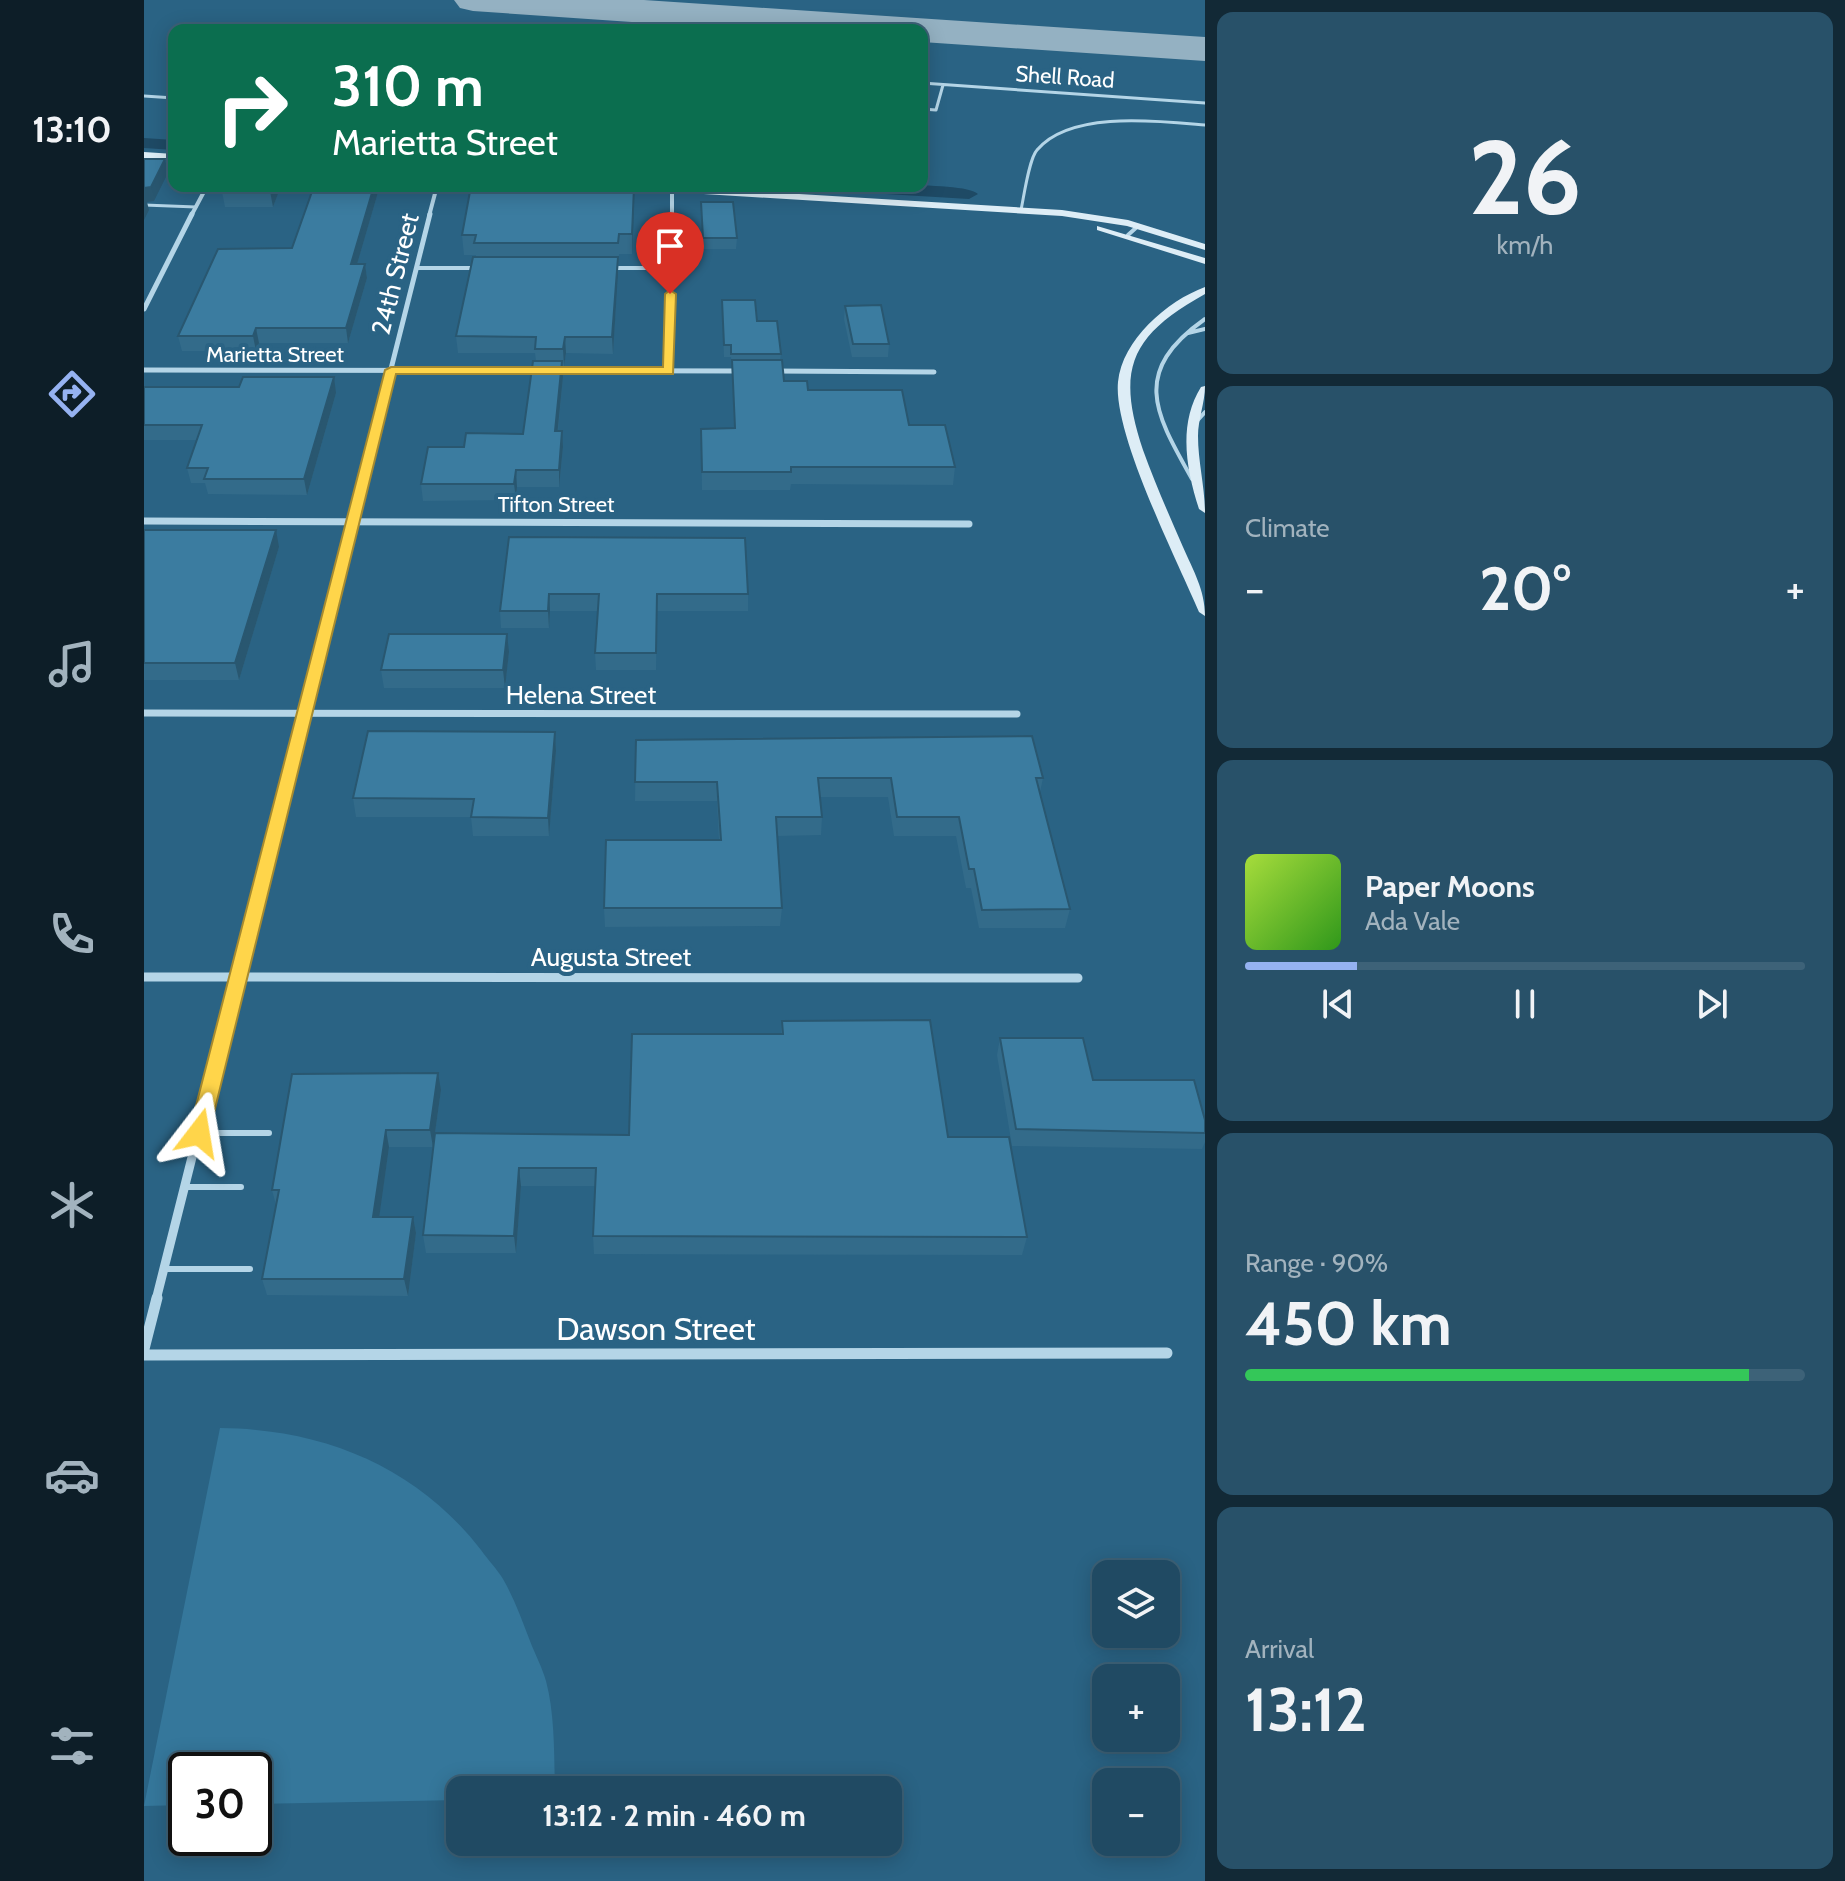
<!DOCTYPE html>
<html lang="en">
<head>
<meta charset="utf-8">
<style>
	:root { --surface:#204a63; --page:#285169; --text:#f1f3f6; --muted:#a2b3be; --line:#3d6278; --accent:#95b2f1 }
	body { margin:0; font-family:Cabin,sans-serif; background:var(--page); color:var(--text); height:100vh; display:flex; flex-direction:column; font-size:30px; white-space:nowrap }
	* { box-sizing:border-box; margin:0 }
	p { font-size:26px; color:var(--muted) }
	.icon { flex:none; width:44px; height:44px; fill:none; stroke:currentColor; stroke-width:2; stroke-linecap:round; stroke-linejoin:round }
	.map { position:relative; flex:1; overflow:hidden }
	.panel { display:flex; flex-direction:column; gap:12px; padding:12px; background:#122936; width:640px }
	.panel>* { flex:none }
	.hud { position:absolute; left:24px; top:24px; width:760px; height:168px; border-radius:16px; box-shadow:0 4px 20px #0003,0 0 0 2px var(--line); background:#0b6e4f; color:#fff; overflow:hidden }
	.buttons { position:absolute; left:948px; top:1560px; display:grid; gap:16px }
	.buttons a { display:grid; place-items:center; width:88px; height:88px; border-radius:16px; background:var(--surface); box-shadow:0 4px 20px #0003,0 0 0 2px var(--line); font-size:40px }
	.speed { position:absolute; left:24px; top:1752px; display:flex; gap:16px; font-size:40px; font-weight:700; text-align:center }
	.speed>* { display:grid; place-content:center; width:104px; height:104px; border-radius:50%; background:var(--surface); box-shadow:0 4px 20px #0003,0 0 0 2px var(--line); line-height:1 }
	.speed .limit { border:4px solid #111; border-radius:12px; background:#fff; color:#111 }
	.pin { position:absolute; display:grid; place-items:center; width:68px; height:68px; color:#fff; margin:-82px -34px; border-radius:50% 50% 50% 0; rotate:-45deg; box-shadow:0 0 8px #0007 }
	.pin .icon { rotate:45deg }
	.me { position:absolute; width:88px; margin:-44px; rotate:14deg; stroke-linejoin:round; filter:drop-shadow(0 0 6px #0008) }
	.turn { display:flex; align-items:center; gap:28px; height:168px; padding:0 32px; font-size:36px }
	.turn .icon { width:104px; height:104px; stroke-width:2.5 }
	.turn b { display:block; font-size:56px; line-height:68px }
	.big { font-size:60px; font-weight:700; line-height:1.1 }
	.panel .widget { flex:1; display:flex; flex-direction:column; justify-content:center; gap:12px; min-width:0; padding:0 28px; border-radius:16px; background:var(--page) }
	.panel .dial { align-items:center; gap:0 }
	.dial b { font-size:104px; line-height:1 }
	.song { display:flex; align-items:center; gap:24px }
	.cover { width:96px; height:96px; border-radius:12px; background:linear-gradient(135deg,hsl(80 70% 55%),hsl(110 70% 35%)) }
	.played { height:8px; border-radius:4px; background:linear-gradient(90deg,var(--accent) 20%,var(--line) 20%) }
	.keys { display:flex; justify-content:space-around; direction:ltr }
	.heat { display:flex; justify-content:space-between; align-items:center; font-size:44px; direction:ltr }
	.charge { height:12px; border-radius:6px; background:linear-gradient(90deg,#34c759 90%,var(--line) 0) }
	.trip { position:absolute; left:302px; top:1776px; width:456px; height:80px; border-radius:16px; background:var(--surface); box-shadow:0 4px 20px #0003,0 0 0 2px var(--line); font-weight:700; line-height:80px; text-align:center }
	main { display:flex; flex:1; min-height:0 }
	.tab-bar { display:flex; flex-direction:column; width:144px; justify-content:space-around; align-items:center; background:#0d1e28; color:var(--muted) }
	.tab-bar .icon { width:56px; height:56px }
	.tab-bar .active { color:var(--accent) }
	.tab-bar b { font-size:36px; color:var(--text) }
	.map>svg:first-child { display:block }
	.green { fill:#35779b }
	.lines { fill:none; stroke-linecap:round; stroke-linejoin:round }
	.canal { fill:#1e4a65; fill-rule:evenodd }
	.taxiway { fill:#94b1c2; fill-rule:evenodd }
	.lane-far2 { stroke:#b4d5e7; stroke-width:3 }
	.lane-far1 { stroke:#b4d5e7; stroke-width:4 }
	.lane { stroke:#b4d5e7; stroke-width:6 }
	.street-far4 { stroke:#b4d5e7; stroke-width:4 }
	.street-far3 { stroke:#b4d5e7; stroke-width:5 }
	.street-far2 { stroke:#b4d5e7; stroke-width:7 }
	.street-far1 { stroke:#b4d5e7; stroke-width:9 }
	.street { stroke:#b4d5e7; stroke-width:11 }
	.secondary { fill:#ddedf6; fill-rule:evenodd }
	.wall { fill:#336b8a }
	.shaded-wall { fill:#295770 }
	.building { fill:#3b7ca0; stroke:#295770; stroke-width:2 }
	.route { fill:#ffd54a; stroke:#a68a30; stroke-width:2 }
	.labels { text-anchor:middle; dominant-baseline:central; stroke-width:8; stroke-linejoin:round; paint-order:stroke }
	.far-street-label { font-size:22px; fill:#fff; stroke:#2a6384 }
	.street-label { font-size:26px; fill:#fff; stroke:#2a6384 }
	.near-street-label { font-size:32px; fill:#fff; stroke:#2a6384 }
</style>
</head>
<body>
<main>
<nav class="tab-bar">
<b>13:10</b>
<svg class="icon active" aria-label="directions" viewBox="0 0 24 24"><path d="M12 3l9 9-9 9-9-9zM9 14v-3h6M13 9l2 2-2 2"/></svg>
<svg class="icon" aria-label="music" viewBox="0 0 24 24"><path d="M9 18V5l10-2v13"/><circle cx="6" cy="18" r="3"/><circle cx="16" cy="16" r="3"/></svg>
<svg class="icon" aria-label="phone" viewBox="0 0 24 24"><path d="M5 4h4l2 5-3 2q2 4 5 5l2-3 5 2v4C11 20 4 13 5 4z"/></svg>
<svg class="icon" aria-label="climate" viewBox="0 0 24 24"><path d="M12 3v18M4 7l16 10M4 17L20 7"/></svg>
<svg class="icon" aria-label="car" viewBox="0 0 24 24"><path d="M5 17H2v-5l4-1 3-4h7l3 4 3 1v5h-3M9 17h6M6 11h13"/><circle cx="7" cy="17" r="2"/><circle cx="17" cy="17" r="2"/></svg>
<svg class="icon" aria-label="filters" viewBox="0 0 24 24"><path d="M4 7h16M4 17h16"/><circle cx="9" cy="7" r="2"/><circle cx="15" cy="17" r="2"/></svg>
</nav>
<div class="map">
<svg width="1061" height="1881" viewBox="0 0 1061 1881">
	<rect width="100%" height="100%" fill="#2a6384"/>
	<path class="green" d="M76,1428C180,1429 273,1467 337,1550C344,1560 353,1569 359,1579C370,1598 378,1620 386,1641C391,1654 398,1667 402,1681C411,1715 410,1754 411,1790H316V1800L110,1804V1770H42V1805L0,1806Z"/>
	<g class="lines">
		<path class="canal" d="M0,138L30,140V150L0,148Z
			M683,186C708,186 821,181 834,194L825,199L692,191Z"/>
		<path class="taxiway" d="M310,0H500L1061,37V61L778,42V30H604L329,11L316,8Z"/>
		<path class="lane-far2" d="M778,83L1061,103
			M0,96L30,98
			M778,109L792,110L799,85
			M0,205L52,207
			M877,210C880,196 885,159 893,150C926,110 1015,121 1061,125"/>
		<path class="lane-far1" d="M984,235L994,226
			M273,268H333
			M468,268H527
			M1044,333L1061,329
			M1052,422L1061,412
			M1048,479C1011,413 986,372 1061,319"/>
		<path class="lane" d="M55,1133H125
			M41,1187H97
			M20,1269H106"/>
		<path class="street-far4" d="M47,216L63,186
			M285,216L293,186
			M528,216V189"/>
		<path class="street-far3" d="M0,309L48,214
			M0,370L595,371
			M525,371L528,214
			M629,371L790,372
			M216,492L286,214"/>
		<path class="street-far2" d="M0,521L825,524
			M0,713L873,714
			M127,846L216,490"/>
		<path class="street-far1" d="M0,977L934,978
			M12,1300L127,844"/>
		<path class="street" d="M0,1349L13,1298
			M0,1355L1023,1353"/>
		<path class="secondary" d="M0,152L30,154V160L0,158Z
			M475,186H523L918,210L984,220L1061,244V250L983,226L918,216L479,189Z
			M953,226L1061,258V264L953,230Z
			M1061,287V294C986,336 972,369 999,450C1011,483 1025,515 1039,547C1049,570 1061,590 1061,616L1055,612C1033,560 969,434 974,382C978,340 1023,301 1061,287Z
			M1061,386C1061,403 1054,419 1054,436C1054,462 1061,487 1061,513L1055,509C1042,469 1034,424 1057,387Z"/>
	</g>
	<path class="wall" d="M137,186L129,207H81L78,192Z
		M429,187H490L488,254H475L469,354L422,353L420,366H419V377L414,431H418L419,447L415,487H373L372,500L279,501L277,484L320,447L379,434L392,361L391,353H314L312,336L332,257V255H320L318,235Z
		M235,189L213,264H221L223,278L204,343H115L112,351H38L34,336L148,248Z
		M557,213L593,238L592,249H559Z
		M578,300L613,321L637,354L636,360L640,381L765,425L811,467L809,485L647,484L646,490H558L557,429L590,428L588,366L587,357H580Z
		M701,306L745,344L744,357H708L700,319Z
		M0,387L192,393L163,495L64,494L61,483H47L43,468L53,440H0Z
		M0,530L135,547L95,680H0Z
		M365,537L604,594V611H513L512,670H452L451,653L454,611H406L405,628H357L356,611Z
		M365,652L361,688H240L237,670Z
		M411,732L412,751L405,836H329L327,817H212L209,798Z
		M492,740L899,778L896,792L926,909L921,928H835L827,888H822L812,836H750L744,797H676L678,817L677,835L633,836L638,908L636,926L461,927L460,908L575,840L573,801H491Z
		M638,1021L804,1137L883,1237L878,1255L450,1254L449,1236L451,1186H377L372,1253H282L279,1235L291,1133L485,1135L637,1034Z
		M856,1038L949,1080L1061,1120V1142L1058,1149L868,1146L853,1055Z
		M297,1090L289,1147H245L235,1217H269L272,1233L264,1296L123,1295L118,1279L132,1205L128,1190Z"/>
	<path class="shaded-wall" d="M21,159L24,173L10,201L3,202L5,210L0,220V188Z
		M128,186H137L129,207L126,191Z
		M230,186H235V189L209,278L207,264Z
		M490,187V206L488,254V234Z
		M474,257V273L469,354L468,337Z
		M221,264L223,278L204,343L202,328Z
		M112,328L115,343L112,351L109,336Z
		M421,337L422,353L420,366L419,349Z
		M418,361L419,377L412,447L411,431Z
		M190,377L192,393L163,495L160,479Z
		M418,431L419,447L415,487V470Z
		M372,470L373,487L372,500L370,484Z
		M132,530L135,547L95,680L91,663Z
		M405,594L406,611L405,628L404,611Z
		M363,634L365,652L361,688L359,670Z
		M411,732L412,751L405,836L404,818Z
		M294,1073L297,1090L289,1147L286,1130Z
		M242,1130L245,1147L233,1233L229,1217Z
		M375,1168L377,1186L372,1253L370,1236Z
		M269,1217L272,1233L264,1296L260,1279Z"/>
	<path class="building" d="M0,159H21L7,187L0,188Z
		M81,186H128L126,191L78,192Z
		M170,186H230L207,264H221L202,328H112L109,336H34L74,249L148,248Z
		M327,186L490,187L488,234H475L474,243H330L332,235H318Z
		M557,202H589L593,238H559Z
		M329,257H474L468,337H421L419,349H391L392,337L312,336Z
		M578,300H611L613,321H633L637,354H587V345H580Z
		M737,305L745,344H709L701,306Z
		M588,360H638L640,381H663L664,390H758L765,425H801L811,467H647V472H558L557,429L591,428Z
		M389,361H418L411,431H418L415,470H372L370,484H277L284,447H320L322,433L379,434Z
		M99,377H190L160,479H60L64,468H43L58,425H0V387H95Z
		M0,530H132L91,663H0Z
		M365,537L601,538L604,594H513L512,653H451L455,594H405L404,611H356Z
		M245,634H363L359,670H237Z
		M224,731L411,732L404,818L327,817L330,799L209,798Z
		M888,736L899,778H892L926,909L838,910L830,869H825L815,817H753L747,778H674L678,817H632L638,908H460L462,840H577L573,782H491L492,740Z
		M786,1020L804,1137H865L883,1237L449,1236L452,1168H375L370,1236L279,1235L291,1133L485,1135L488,1034H639L638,1021Z
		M856,1038H939L949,1080H1050L1061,1120V1133L872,1129Z
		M294,1073L286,1130H242L229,1217H269L260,1279H118L135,1190H128L148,1074Z"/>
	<path class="route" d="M526,290L532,294L529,374H252L65,1133L62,1139H48L45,1133L241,370L247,367H519L521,294Z"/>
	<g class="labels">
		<g class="far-street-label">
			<text transform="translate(921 77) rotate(4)">Shell Road</text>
			<text x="131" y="354">Marietta Street</text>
			<text x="412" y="504">Tifton Street</text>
		</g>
		<g class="street-label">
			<text transform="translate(251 274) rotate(-76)">24th Street</text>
			<text x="437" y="695">Helena Street</text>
			<text x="467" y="957">Augusta Street</text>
		</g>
		<g class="near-street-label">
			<text x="512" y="1328">Dawson Street</text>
		</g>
	</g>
</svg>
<div class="buttons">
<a><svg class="icon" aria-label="layers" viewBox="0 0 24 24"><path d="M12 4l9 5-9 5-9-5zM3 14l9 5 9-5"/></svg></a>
<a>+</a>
<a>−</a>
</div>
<div class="speed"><div class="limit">30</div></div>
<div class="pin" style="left:526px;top:294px;background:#d93025"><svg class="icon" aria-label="arrive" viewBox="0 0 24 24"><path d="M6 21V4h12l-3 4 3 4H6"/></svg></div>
<svg class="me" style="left:55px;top:1133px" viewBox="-20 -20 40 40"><path d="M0-17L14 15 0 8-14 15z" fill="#ffd54a" stroke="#fff" stroke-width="4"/></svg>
<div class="trip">13:12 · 2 min · 460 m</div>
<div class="hud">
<div class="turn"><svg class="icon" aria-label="right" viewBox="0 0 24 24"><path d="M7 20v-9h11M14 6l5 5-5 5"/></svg><div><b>310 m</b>Marietta Street</div></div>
</div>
</div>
<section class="panel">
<div class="widget dial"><b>26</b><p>km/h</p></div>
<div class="widget"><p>Climate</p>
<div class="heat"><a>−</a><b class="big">20°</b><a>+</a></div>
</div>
<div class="widget">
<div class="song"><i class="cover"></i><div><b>Paper Moons</b><p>Ada Vale</p></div></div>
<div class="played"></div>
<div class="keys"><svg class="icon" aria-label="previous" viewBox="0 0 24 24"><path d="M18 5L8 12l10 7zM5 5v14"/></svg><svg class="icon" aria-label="pause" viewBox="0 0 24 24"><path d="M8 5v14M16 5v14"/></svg><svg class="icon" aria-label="next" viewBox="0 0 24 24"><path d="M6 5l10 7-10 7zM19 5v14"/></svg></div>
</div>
<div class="widget"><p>Range · 90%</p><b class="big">450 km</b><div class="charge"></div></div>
<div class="widget"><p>Arrival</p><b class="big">13:12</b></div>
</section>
</main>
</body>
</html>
